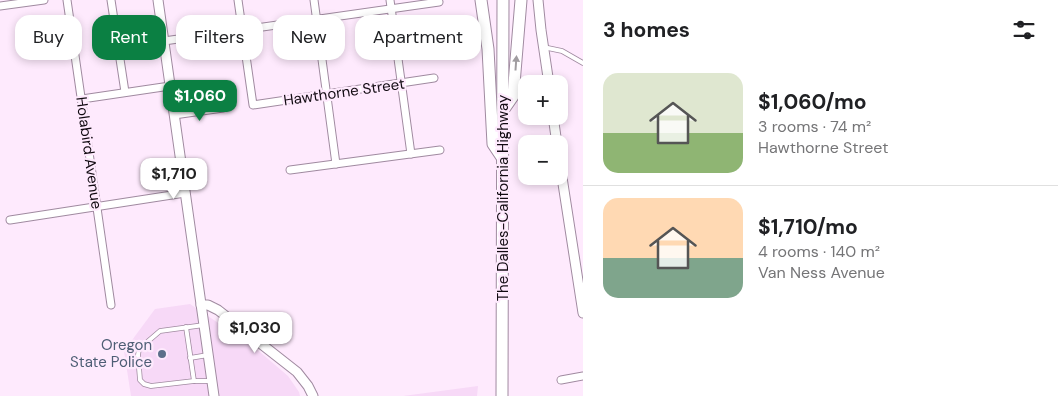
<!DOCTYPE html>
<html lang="en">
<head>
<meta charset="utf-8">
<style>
	:root { --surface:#fff; --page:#f6f6f6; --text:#202124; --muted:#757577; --line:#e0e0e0; --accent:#0b8043 }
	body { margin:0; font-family:"DM Sans",sans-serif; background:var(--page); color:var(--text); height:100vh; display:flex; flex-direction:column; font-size:19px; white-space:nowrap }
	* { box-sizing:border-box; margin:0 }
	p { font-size:16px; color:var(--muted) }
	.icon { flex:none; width:28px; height:28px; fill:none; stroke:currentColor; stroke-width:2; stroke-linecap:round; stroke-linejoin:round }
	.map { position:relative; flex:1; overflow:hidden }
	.sheet { display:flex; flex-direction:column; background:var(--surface); width:475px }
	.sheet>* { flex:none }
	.top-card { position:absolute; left:15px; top:15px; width:475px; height:45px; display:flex; gap:10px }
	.fabs { position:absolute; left:518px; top:75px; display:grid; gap:10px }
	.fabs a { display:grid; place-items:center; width:50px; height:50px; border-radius:10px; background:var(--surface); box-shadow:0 2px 8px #0003; font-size:25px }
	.price { position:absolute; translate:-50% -42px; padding:0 11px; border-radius:10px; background:#fff; color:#222; font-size:16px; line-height:32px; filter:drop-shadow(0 1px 2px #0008) }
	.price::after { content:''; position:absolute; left:50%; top:30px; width:15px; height:11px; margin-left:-8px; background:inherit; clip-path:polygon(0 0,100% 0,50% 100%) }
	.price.on { background:var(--accent); color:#fff }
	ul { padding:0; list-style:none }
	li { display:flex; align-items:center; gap:15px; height:125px; padding:0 20px }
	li+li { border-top:1px solid var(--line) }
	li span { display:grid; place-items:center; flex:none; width:140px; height:100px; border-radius:15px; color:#555 }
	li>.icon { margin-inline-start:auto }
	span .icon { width:60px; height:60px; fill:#fffc; stroke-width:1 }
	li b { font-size:21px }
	h2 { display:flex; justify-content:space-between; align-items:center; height:60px; padding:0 20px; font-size:21px }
	.pill { padding:0 18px; border-radius:15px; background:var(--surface); box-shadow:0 2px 8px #0003; font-size:18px; line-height:45px }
	.pill.on { background:var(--accent); color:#fff }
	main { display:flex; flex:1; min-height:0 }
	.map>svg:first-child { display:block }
	.built { fill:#f7d9f7 }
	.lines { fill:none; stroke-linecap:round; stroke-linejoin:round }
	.service-casing { stroke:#a08aa0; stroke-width:5.5 }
	.minor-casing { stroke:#a08aa0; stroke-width:9 }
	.tertiary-casing { stroke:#a08aa0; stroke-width:11 }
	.trunk-casing { stroke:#a08aa0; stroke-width:13 }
	.service { stroke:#fff; stroke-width:4 }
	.minor { stroke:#fff; stroke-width:7 }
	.tertiary { stroke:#fff; stroke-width:9 }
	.trunk { stroke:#fff; stroke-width:11 }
	.oneway { fill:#a09da0 }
	.service-dot { fill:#5c6f8a; stroke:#feeafd; stroke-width:2 }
	.labels { text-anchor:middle; stroke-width:4.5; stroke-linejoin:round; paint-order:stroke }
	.street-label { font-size:15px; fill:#110a11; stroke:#feeafd }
	.service-label { font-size:15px; fill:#4e5e75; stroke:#feeafd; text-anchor:end }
</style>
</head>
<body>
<main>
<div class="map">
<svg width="583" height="396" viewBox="0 0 583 396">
	<rect width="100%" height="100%" fill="#feeafd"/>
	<!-- built -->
	<g class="built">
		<polygon points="190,304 254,347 288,376 299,392 300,396 131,396 124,351 155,309"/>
		<polygon points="478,386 477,396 403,396"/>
	</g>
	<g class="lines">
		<!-- service casing -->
		<g class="service-casing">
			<g id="service">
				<polyline points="543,47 562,51 583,63"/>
				<polyline points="204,325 160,331 139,349 138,355 140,380 144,384 151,386 194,381 212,381"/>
				<polyline points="186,327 194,381"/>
				<polyline points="190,358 208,355"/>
			</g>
		</g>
		<!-- minor casing -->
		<g class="minor-casing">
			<g id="minor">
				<polyline points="67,0 111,305"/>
				<polyline points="111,0 125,92"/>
				<polyline points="238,0 253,105 434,78"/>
				<polyline points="314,0 336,164"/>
				<polyline points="390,0 411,154"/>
				<polyline points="0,6 44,0"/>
				<polyline points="164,41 439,2"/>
				<polyline points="82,99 170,86"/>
				<polyline points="174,115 223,108"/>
				<polyline points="290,170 440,150"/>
				<polyline points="10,220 185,193"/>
				<polyline points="561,380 583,376"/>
			</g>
		</g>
		<!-- tertiary casing -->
		<g class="tertiary-casing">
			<g id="tertiary">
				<polyline points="158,0 214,396"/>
				<polyline points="538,0 541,30 549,84"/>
				<polyline points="553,116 557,144"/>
				<polyline points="559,158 583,313"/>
				<polyline points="201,305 208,305 218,310 297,372 308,386 313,396"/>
			</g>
		</g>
		<!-- trunk casing -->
		<g class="trunk-casing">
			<g id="trunk">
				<polyline points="481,0 488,49 493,144 503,159"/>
				<polyline points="504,109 513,96 521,0"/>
				<polyline points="502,396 503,0"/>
			</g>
		</g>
		<!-- service -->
		<use href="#service" class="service"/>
		<!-- minor -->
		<use href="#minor" class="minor"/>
		<!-- tertiary -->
		<use href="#tertiary" class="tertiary"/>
		<!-- trunk -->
		<use href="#trunk" class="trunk"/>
	</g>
	<!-- one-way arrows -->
	<defs><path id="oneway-solid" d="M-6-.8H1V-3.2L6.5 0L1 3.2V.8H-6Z" transform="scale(1.25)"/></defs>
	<use class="oneway" href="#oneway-solid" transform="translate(516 63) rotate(-86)"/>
	<!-- markers -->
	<circle class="service-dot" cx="162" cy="354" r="5"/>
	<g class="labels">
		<!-- street labels -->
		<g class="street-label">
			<text transform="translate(344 92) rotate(-8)" y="5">Hawthorne Street</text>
			<text transform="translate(89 153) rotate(82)" y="5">Holabird Avenue</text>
			<text transform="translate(503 198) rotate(-90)" y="5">The Dalles-California Highway</text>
		</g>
		<!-- service labels -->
		<g class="service-label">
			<text x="152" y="350">Oregon<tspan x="152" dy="17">State Police</tspan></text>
		</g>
	</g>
</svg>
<div class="fabs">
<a>+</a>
<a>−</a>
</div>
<b class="price on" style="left:200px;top:122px">$1,060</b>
<b class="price" style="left:174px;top:200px">$1,710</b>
<b class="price" style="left:255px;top:354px">$1,030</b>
<div class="top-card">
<a class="pill">Buy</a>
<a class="pill on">Rent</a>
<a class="pill">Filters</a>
<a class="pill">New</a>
<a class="pill">Apartment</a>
</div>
</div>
<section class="sheet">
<h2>3 homes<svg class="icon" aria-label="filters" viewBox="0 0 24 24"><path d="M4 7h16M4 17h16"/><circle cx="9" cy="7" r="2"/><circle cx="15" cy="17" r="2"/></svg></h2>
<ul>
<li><span style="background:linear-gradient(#dfe7d0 60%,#8fb573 0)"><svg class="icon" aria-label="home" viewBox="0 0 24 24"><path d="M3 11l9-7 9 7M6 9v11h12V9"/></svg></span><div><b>$1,060/mo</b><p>3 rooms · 74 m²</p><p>Hawthorne Street</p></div></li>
<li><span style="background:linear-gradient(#ffd9b3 60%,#7fa58c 0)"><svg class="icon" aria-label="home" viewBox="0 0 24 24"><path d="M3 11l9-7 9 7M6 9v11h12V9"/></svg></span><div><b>$1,710/mo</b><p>4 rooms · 140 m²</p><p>Van Ness Avenue</p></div></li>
</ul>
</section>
</main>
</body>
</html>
